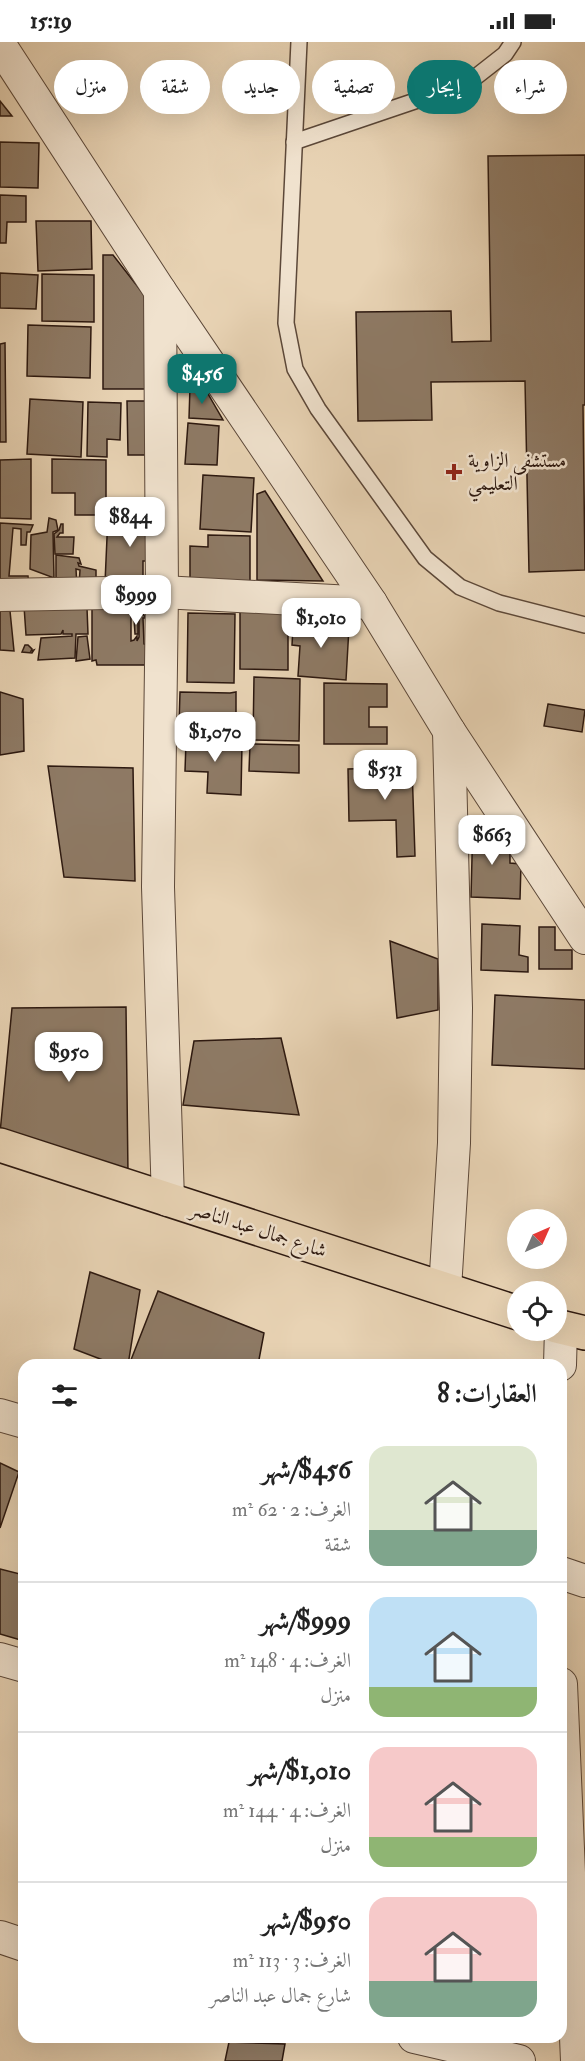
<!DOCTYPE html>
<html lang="ar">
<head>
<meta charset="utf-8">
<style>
	:root { --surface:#fff; --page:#f2f2f2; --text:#222; --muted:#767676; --line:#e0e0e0; --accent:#0f766e }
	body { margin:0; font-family:"IM FELL Double Pica",Amiri,serif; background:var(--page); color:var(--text); direction:rtl; height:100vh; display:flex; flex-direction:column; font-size:22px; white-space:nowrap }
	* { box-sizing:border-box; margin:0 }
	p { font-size:20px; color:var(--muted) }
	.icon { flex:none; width:33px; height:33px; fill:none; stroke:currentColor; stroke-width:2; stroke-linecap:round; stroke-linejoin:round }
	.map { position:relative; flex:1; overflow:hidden; direction:ltr }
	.panel { position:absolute; left:18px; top:1317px; width:549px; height:684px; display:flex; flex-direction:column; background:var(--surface); border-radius:18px; box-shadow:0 6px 24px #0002; direction:rtl }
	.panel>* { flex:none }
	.banner { position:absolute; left:18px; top:18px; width:549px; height:54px; direction:rtl; display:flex; gap:12px }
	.needle { width:39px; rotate:45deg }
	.tools { position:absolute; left:507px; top:1167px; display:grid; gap:12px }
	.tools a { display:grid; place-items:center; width:60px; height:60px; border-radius:50%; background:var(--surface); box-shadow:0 6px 24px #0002; font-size:30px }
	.price { position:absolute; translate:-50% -51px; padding:0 14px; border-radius:12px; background:#fff; color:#222; font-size:20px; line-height:39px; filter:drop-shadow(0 2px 3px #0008) }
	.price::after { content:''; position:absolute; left:50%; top:36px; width:18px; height:14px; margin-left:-9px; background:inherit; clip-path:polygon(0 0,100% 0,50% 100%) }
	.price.active { background:var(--accent); color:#fff }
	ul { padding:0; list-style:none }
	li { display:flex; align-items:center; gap:18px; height:150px; padding:0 30px }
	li+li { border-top:2px solid var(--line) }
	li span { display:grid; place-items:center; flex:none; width:168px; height:120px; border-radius:18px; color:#555 }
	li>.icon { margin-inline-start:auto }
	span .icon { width:72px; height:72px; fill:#fffc; stroke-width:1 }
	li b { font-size:26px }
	h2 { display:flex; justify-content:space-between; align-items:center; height:72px; padding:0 30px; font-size:26px }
	.tag { padding:0 21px; border-radius:27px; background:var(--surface); box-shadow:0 6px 24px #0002; font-size:21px; line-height:54px }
	.tag.active { background:var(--accent); color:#fff }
	.status { display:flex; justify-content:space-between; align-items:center; height:42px; padding:0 30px; background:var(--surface); direction:ltr }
	.status svg { height:16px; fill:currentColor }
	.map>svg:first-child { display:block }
	.building { fill:#8e7a65; stroke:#2d1910; stroke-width:1.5 }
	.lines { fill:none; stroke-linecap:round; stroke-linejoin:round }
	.lane-casing { stroke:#5c4839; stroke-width:18 }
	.street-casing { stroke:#5c4839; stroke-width:34 }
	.primary-casing { stroke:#2d1910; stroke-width:36 }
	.lane { stroke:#f0e2ce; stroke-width:15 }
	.street { stroke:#f0e2ce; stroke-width:32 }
	.primary { stroke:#e8d3b4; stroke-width:33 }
	.poi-dot { fill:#8f2418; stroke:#f0e2ce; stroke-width:2 }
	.labels { text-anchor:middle; stroke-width:5; stroke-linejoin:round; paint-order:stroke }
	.poi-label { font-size:20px; fill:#2d1910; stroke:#f0e2ce; text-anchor:start }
	.street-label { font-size:20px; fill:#2d1910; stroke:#f0e2ce }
</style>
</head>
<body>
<div class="status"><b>15:19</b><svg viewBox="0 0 49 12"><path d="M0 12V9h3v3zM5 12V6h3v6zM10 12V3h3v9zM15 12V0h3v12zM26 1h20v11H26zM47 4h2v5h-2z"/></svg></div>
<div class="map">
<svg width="585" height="2019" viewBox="0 0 585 2019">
	<rect width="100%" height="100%" fill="#e8d3b4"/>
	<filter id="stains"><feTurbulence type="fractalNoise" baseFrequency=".00333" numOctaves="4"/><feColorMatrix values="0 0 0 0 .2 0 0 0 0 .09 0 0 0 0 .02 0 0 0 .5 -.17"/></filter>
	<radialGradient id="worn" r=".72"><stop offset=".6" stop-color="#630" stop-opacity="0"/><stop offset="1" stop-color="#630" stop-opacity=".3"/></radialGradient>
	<!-- building -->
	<g class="building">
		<polygon points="0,59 12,74 0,74"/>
		<polygon points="0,100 39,101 38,146 0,145"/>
		<polygon points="585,113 585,363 583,363 585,528 529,530 525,339 431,340 432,378 358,379 356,270 451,269 452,300 491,299 488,114"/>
		<polygon points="0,153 26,154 26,180 7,180 6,201 0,201"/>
		<polygon points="36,179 91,179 92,227 38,229"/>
		<polygon points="103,213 113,213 156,268 155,347 103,347"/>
		<polygon points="0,231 38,233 36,267 0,266"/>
		<polygon points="42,232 94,233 94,280 42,279"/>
		<polygon points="28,283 91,285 90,336 27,334"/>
		<polygon points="5,301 6,400 0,400 0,302"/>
		<polygon points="190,345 204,345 223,378 189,376"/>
		<polygon points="30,357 83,360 81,415 27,412"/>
		<polygon points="127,359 151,359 153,413 128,413"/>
		<polygon points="88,360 121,361 120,398 107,397 107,415 87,414"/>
		<polygon points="188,381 219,384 217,423 185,422"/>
		<polygon points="31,417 31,477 0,476 0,418"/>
		<polygon points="52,417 106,418 106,473 75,473 75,451 52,451"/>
		<polygon points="203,433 254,436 251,490 200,487"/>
		<polygon points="265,449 323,539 257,538 257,452"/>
		<polygon points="108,473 158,475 157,519 143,519 143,543 105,541"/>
		<polygon points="49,476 56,478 58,488 53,490 54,536 30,527 31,493 47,490"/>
		<polygon points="0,481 33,483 30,490 27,490 26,503 21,503 21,487 13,486 9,534 28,534 29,545 0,545"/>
		<polygon points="61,482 63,482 63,491 60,491 57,495 74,495 73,512 55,512 54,492 59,488"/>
		<polygon points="208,493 250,494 250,544 190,542 190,504 208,505"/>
		<polygon points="56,513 79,516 81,522 78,521 79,524 96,528 96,545 79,543 80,528 76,527 77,546 56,540"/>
		<polygon points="24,564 87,566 88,592 76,592 75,616 38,618 41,596 72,594 72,592 63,592 63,588 61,592 26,593"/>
		<polygon points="92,566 131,567 131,599 134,598 137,594 137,599 139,595 139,575 134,574 134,571 143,572 146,576 143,576 144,602 148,603 156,572 144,570 144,567 159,568 159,623 97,623 96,618 92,619"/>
		<polygon points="0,569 10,569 14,609 0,608"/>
		<polygon points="240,569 288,570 288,628 240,627"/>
		<polygon points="294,569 304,570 303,582 349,585 346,638 298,634 300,604 292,603"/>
		<polygon points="188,571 235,572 234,641 187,640"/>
		<polygon points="134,576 138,578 138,592 135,592"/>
		<polygon points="87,594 90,617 76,619 78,595"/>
		<polygon points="25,603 28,603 32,607 31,609 34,608 32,611 22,610"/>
		<polygon points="254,635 300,637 299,699 253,698"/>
		<polygon points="324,641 387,642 387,665 369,665 369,685 387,685 387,702 324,702"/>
		<polygon points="0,650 23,657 24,709 0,713"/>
		<polygon points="180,650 230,651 236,650 236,673 232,672 230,674 231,675 234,673 236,675 235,678 232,681 221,680 219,698 199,696 200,683 186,681 179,683"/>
		<polygon points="548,662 585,668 582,690 544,684"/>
		<polygon points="181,687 195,687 195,700 242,702 241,753 207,751 208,730 185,729 186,700 181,700"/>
		<polygon points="250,702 299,703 299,731 249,729"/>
		<polygon points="48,724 133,726 135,839 64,835"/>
		<polygon points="412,725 415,814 397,815 396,778 349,779 348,727"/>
		<polygon points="477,774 486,776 490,789 496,790 496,811 510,811 510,821 521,822 520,857 471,855 473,777"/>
		<polygon points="482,882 520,884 519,913 528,915 528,930 481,928"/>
		<polygon points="539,885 555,885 555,908 572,908 572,927 539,927"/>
		<polygon points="390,899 438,917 438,968 397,976"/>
		<polygon points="495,953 585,958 585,1027 492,1023"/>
		<polygon points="126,965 128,1133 0,1091 12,966"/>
		<polygon points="281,996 299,1073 183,1063 194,999"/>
		<polygon points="90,1230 140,1248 128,1323 116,1323 74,1307"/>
		<polygon points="158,1249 264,1291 258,1323 129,1323"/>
		<polygon points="0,1421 19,1430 0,1486"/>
		<polygon points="0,1527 24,1533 24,1599 0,1592"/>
		<polygon points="229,2000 285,2002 282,2019 225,2019"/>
	</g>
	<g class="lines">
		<!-- lane casing -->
		<g class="lane-casing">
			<g id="lane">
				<polyline points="299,0 286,281 295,327 318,367 425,516 460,545 499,561 585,583"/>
				<polyline points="294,100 468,41 505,12 513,0"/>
			</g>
		</g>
		<!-- street casing -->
		<g class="street-casing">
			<g id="street">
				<polyline points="0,3 160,249 371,561 449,689 585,896"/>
				<polyline points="160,249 162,550 158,845 168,1158"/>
				<polyline points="0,553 162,550 371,561"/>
				<polyline points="445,1247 454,1101 456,966 449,689"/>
				<polyline points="560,1323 561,1286"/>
				<polyline points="0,1373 24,1380"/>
				<polyline points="561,1531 585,1539"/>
				<polyline points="0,1617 24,1624"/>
				<polyline points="561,1642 577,2019"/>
				<polyline points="0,1895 24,1903"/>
				<polyline points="414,1995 519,2019"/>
			</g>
		</g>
		<!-- primary casing -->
		<g class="primary-casing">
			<g id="primary">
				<polyline points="0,1103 518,1271"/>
				<polyline points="556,1284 585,1291"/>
			</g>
		</g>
		<!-- lane -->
		<use href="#lane" class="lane"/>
		<!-- street -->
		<use href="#street" class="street"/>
		<!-- primary -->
		<use href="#primary" class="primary"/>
	</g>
	<!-- markers -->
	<path class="poi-dot" d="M451 421h6v6h6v6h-6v6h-6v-6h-6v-6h6z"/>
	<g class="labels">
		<!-- poi labels -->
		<g class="poi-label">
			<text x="468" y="425">مستشفى الزاوية<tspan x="468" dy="23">التعليمي</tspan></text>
		</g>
		<!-- street labels -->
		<g class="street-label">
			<text transform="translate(259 1187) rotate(18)" y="7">شارع جمال عبد الناصر</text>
		</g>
	</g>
	<rect width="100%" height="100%" filter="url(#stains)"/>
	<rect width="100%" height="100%" fill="url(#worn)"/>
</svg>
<div class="tools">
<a><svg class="needle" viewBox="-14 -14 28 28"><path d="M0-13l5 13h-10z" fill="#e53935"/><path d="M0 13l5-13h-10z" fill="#767676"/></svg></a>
<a><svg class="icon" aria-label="locate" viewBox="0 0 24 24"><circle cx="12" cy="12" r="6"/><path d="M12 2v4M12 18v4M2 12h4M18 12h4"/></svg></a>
</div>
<b class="price active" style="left:202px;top:363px">$456</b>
<b class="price" style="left:130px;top:506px">$844</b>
<b class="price" style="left:136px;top:584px">$999</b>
<b class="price" style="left:321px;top:607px">$1,010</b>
<b class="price" style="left:215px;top:721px">$1,070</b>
<b class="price" style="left:385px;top:759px">$531</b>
<b class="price" style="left:492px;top:824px">$663</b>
<b class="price" style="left:69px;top:1041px">$950</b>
<div class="banner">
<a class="tag">شراء</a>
<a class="tag active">إيجار</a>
<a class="tag">تصفية</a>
<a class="tag">جديد</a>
<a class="tag">شقة</a>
<a class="tag">منزل</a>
</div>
<section class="panel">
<h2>العقارات: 8<svg class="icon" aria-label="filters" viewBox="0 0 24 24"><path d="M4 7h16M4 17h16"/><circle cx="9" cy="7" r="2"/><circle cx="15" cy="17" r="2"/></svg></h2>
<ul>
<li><span style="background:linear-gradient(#dfe7d0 70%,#7fa58c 0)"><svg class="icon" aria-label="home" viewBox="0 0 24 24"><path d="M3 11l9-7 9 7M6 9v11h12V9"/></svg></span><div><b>$456/شهر</b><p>الغرف: 2 · 62 m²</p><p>شقة</p></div></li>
<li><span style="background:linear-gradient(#bfe0f5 75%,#8fb573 0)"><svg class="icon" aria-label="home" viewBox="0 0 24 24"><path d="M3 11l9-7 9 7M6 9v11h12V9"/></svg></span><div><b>$999/شهر</b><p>الغرف: 4 · 148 m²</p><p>منزل</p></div></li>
<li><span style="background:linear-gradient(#f6c9c9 75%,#8fb573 0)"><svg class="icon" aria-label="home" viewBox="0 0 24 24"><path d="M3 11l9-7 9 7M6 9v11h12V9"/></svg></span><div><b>$1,010/شهر</b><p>الغرف: 4 · 144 m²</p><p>منزل</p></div></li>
<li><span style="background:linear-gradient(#f6c9c9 70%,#7fa58c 0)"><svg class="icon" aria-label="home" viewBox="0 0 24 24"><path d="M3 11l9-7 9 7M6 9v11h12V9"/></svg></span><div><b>$950/شهر</b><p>الغرف: 3 · 113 m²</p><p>شارع جمال عبد الناصر</p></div></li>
</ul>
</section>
</div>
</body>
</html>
